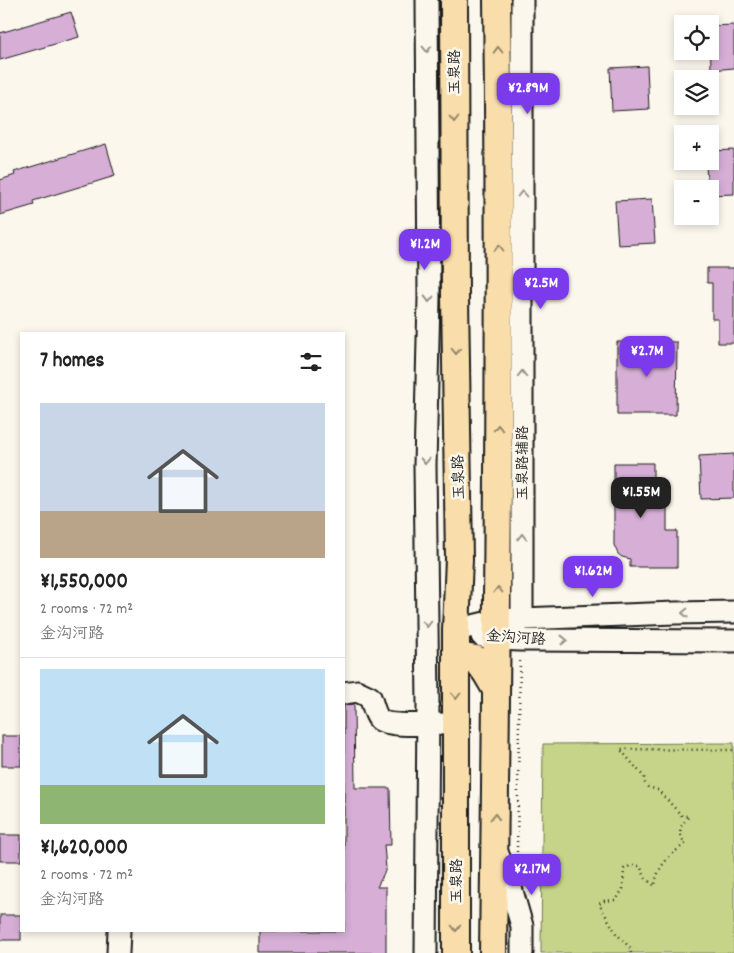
<!DOCTYPE html>
<html lang="en">
<head>
<meta charset="utf-8">
<style>
	:root { --surface:#fff; --page:#f6f6f6; --text:#222; --muted:#767676; --line:#e0e0e0; --accent:#7c3aed }
	body { margin:0; font-family:Dekko,"LXGW WenKai TC",sans-serif; background:var(--page); color:var(--text); height:100vh; display:flex; flex-direction:column; font-size:19px; white-space:nowrap }
	* { box-sizing:border-box; margin:0 }
	p { font-size:16px; color:var(--muted) }
	.icon { flex:none; width:28px; height:28px; fill:none; stroke:currentColor; stroke-width:2; stroke-linecap:round; stroke-linejoin:round }
	.map { position:relative; flex:1; overflow:hidden }
	.sheet { position:absolute; left:20px; top:332px; width:325px; height:600px; display:flex; flex-direction:column; background:var(--surface); border-radius:0px; box-shadow:0 2px 8px #0003 }
	.sheet>* { flex:none }
	.controls { position:absolute; left:674px; top:15px; display:grid; gap:10px }
	.controls a { display:grid; place-items:center; width:45px; height:45px; border-radius:0px; background:var(--surface); box-shadow:0 2px 8px #0003; font-size:25px }
	.price { position:absolute; translate:-50% -42px; padding:0 11px; border-radius:10px; background:var(--accent); color:#fff; font-size:16px; line-height:32px; filter:drop-shadow(0 1px 2px #0008) }
	.price::after { content:''; position:absolute; left:50%; top:30px; width:15px; height:11px; margin-left:-8px; background:inherit; clip-path:polygon(0 0,100% 0,50% 100%) }
	.price.active { background:#222; color:#fff }
	ul { padding:0; list-style:none }
	li { display:grid; align-content:center; gap:10px; height:265px; padding:0 20px }
	li+li { border-top:1px solid var(--line) }
	li span { display:grid; place-items:center; height:155px; border-radius:0px; color:#555 }
	li>.icon { margin-inline-start:auto }
	span .icon { width:90px; height:90px; fill:#fffc; stroke-width:1 }
	li b { font-size:21px }
	h2 { display:flex; justify-content:space-between; align-items:center; height:60px; padding:0 20px; font-size:21px }
	.map>svg:first-child { display:block }
	.green { fill:#c5d488; stroke:#707852 }
	.building { fill:#d6aed6; stroke:#1c1c1c }
	.lines { fill:none; stroke-linecap:round; stroke-linejoin:round }
	.minor-casing { stroke:#1c1c1c; stroke-width:25 }
	.major-casing { stroke:#1c1c1c; stroke-width:30 }
	.path { stroke:#1c1c1c; stroke-width:2.5; stroke-dasharray:1 4; stroke-linecap:butt }
	.minor { stroke:#fbf7ec; stroke-width:21 }
	.major { stroke:#f9deab; stroke-width:26 }
	.oneway { stroke:#97948e }
	.oneway2 { stroke:#96876b }
	.labels { text-anchor:middle; stroke-width:5; stroke-linejoin:round; paint-order:stroke }
	.street-label { font-size:15px; fill:#1c1c1c; stroke:#fbf7ec }
</style>
</head>
<body>
<div class="map">
<svg width="734" height="953" viewBox="0 0 734 953">
	<rect width="100%" height="100%" fill="#fbf7ec"/>
	<filter id="ink" filterUnits="userSpaceOnUse"><feTurbulence type="fractalNoise" baseFrequency=".02" numOctaves="2"/><feDisplacementMap in="SourceGraphic" scale="10" xChannelSelector="R" yChannelSelector="G"/><feConvolveMatrix kernelMatrix="1 2 1 2 8 2 1 2 1" color-interpolation-filters="sRGB"/></filter>
	<g filter="url(#ink)">
		<!-- green -->
		<polygon class="green" points="734,743 734,953 541,953 543,744"/>
		<!-- building -->
		<g class="building">
			<polygon points="71,12 79,37 0,60 0,33"/>
			<polygon points="734,25 734,68 711,70 710,26"/>
			<polygon points="647,66 649,109 612,111 610,68"/>
			<polygon points="106,144 115,176 33,201 34,205 0,215 0,180 15,175 14,172"/>
			<polygon points="734,150 734,194 710,195 710,189 707,189 706,161 710,161 710,151"/>
			<polygon points="652,199 655,243 618,245 615,201"/>
			<polygon points="707,268 734,268 734,343 718,343 718,319 712,319 712,283 707,283"/>
			<polygon points="617,342 677,342 676,415 617,415"/>
			<polygon points="734,454 734,498 701,499 699,456"/>
			<polygon points="614,463 653,463 653,508 667,508 667,531 677,531 677,567 630,567 630,559 622,557 618,554 614,545"/>
			<polygon points="354,704 355,788 390,788 391,845 384,845 386,869 377,887 386,887 386,953 260,953 260,931 344,931 344,705"/>
			<rect x="2" y="736" width="19" height="30"/>
			<rect x="0" y="835" width="21" height="26"/>
			<rect x="0" y="915" width="21" height="25"/>
		</g>
		<g class="lines">
			<!-- minor casing -->
			<g class="minor-casing">
				<g id="minor">
					<polyline points="522,620 522,0"/>
					<polyline points="456,630 498,620 675,613 734,612"/>
					<polyline points="482,636 497,639 520,640 734,641"/>
					<path d="M344 693 357 691 370 697C373 704 374 713 379 719 387 727 428 724 441 724"/>
					<polyline points="496,850 509,881 522,926 522,953"/>
					<polyline points="118,953 119,931"/>
					<polyline points="426,953 428,704 425,465 429,298 427,0"/>
				</g>
			</g>
			<!-- major casing -->
			<g class="major-casing">
				<g id="major">
					<polyline points="454,0 455,297 459,559 456,630 456,953"/>
					<polyline points="456,666 464,657 476,659 486,673 496,690"/>
					<path d="M493 953C497 635 501 318 497 0"/>
				</g>
			</g>
			<!-- path -->
			<g class="path">
				<polyline points="517,852 520,658"/>
				<path d="M631 953 630 948 616 933 599 904 604 901 616 900 623 889 624 869 630 866H640L646 879 655 886C656 867 671 854 685 844 677 830 680 827 689 816H682L658 790 648 787 645 783 644 777 620 749 734 750"/>
			</g>
			<!-- minor -->
			<use href="#minor" class="minor"/>
			<!-- major -->
			<use href="#major" class="major"/>
		</g>
		<!-- one-way arrows -->
		<defs><path id="oneway-chevron" d="M-2-3.5L2.5 0L-2 3.5" fill="none" stroke-width="1.6" stroke-linecap="round" stroke-linejoin="round" transform="scale(1.25)"/></defs>
		<g class="oneway">
			<use href="#oneway-chevron" transform="translate(427 49) rotate(89)"/>
			<use href="#oneway-chevron" transform="translate(522 194) rotate(-90)"/>
			<use href="#oneway-chevron" transform="translate(429 299) rotate(91)"/>
			<use href="#oneway-chevron" transform="translate(522 374) rotate(-90)"/>
			<use href="#oneway-chevron" transform="translate(425 461) rotate(91)"/>
			<use href="#oneway-chevron" transform="translate(522 537) rotate(-90)"/>
			<use href="#oneway-chevron" transform="translate(685 613) rotate(179)"/>
			<use href="#oneway-chevron" transform="translate(427 624) rotate(90)"/>
			<use href="#oneway-chevron" transform="translate(564 640)"/>
		</g>
		<g class="oneway2">
			<use href="#oneway-chevron" transform="translate(498 50) rotate(-91)"/>
			<use href="#oneway-chevron" transform="translate(454 119) rotate(90)"/>
			<use href="#oneway-chevron" transform="translate(499 248) rotate(-90)"/>
			<use href="#oneway-chevron" transform="translate(456 351) rotate(89)"/>
			<use href="#oneway-chevron" transform="translate(498 428) rotate(-90)"/>
			<use href="#oneway-chevron" transform="translate(498 590) rotate(-90)"/>
			<use href="#oneway-chevron" transform="translate(456 696) rotate(90)"/>
			<use href="#oneway-chevron" transform="translate(495 817) rotate(-89)"/>
			<use href="#oneway-chevron" transform="translate(456 928) rotate(90)"/>
		</g>
	</g>
	<g class="labels">
		<!-- street labels -->
		<g class="street-label">
			<text transform="translate(454 72) rotate(-90)" y="5">玉泉路</text>
			<text transform="translate(522 463) rotate(-90)" y="5">玉泉路辅路</text>
			<text transform="translate(458 477) rotate(-91)" y="5">玉泉路</text>
			<text transform="translate(516 637) rotate(4)" y="5">金沟河路</text>
			<text transform="translate(456 881) rotate(-90)" y="5">玉泉路</text>
		</g>
	</g>
</svg>
<div class="controls">
<a><svg class="icon" aria-label="locate" viewBox="0 0 24 24"><circle cx="12" cy="12" r="6"/><path d="M12 2v4M12 18v4M2 12h4M18 12h4"/></svg></a>
<a><svg class="icon" aria-label="layers" viewBox="0 0 24 24"><path d="M12 4l9 5-9 5-9-5zM3 14l9 5 9-5"/></svg></a>
<a>+</a>
<a>−</a>
</div>
<b class="price" style="left:528px;top:115px">¥2.89M</b>
<b class="price" style="left:425px;top:271px">¥1.2M</b>
<b class="price" style="left:541px;top:310px">¥2.5M</b>
<b class="price" style="left:647px;top:378px">¥2.7M</b>
<b class="price active" style="left:641px;top:519px">¥1.55M</b>
<b class="price" style="left:593px;top:598px">¥1.62M</b>
<b class="price" style="left:532px;top:896px">¥2.17M</b>
<section class="sheet">
<h2>7 homes<svg class="icon" aria-label="filters" viewBox="0 0 24 24"><path d="M4 7h16M4 17h16"/><circle cx="9" cy="7" r="2"/><circle cx="15" cy="17" r="2"/></svg></h2>
<ul>
<li><span style="background:linear-gradient(#c9d6e8 70%,#b9a48a 0)"><svg class="icon" aria-label="home" viewBox="0 0 24 24"><path d="M3 11l9-7 9 7M6 9v11h12V9"/></svg></span><div><b>¥1,550,000</b><p>2 rooms · 72 m²</p><p>金沟河路</p></div></li>
<li><span style="background:linear-gradient(#bfe0f5 75%,#8fb573 0)"><svg class="icon" aria-label="home" viewBox="0 0 24 24"><path d="M3 11l9-7 9 7M6 9v11h12V9"/></svg></span><div><b>¥1,620,000</b><p>2 rooms · 72 m²</p><p>金沟河路</p></div></li>
</ul>
</section>
</div>
</body>
</html>
